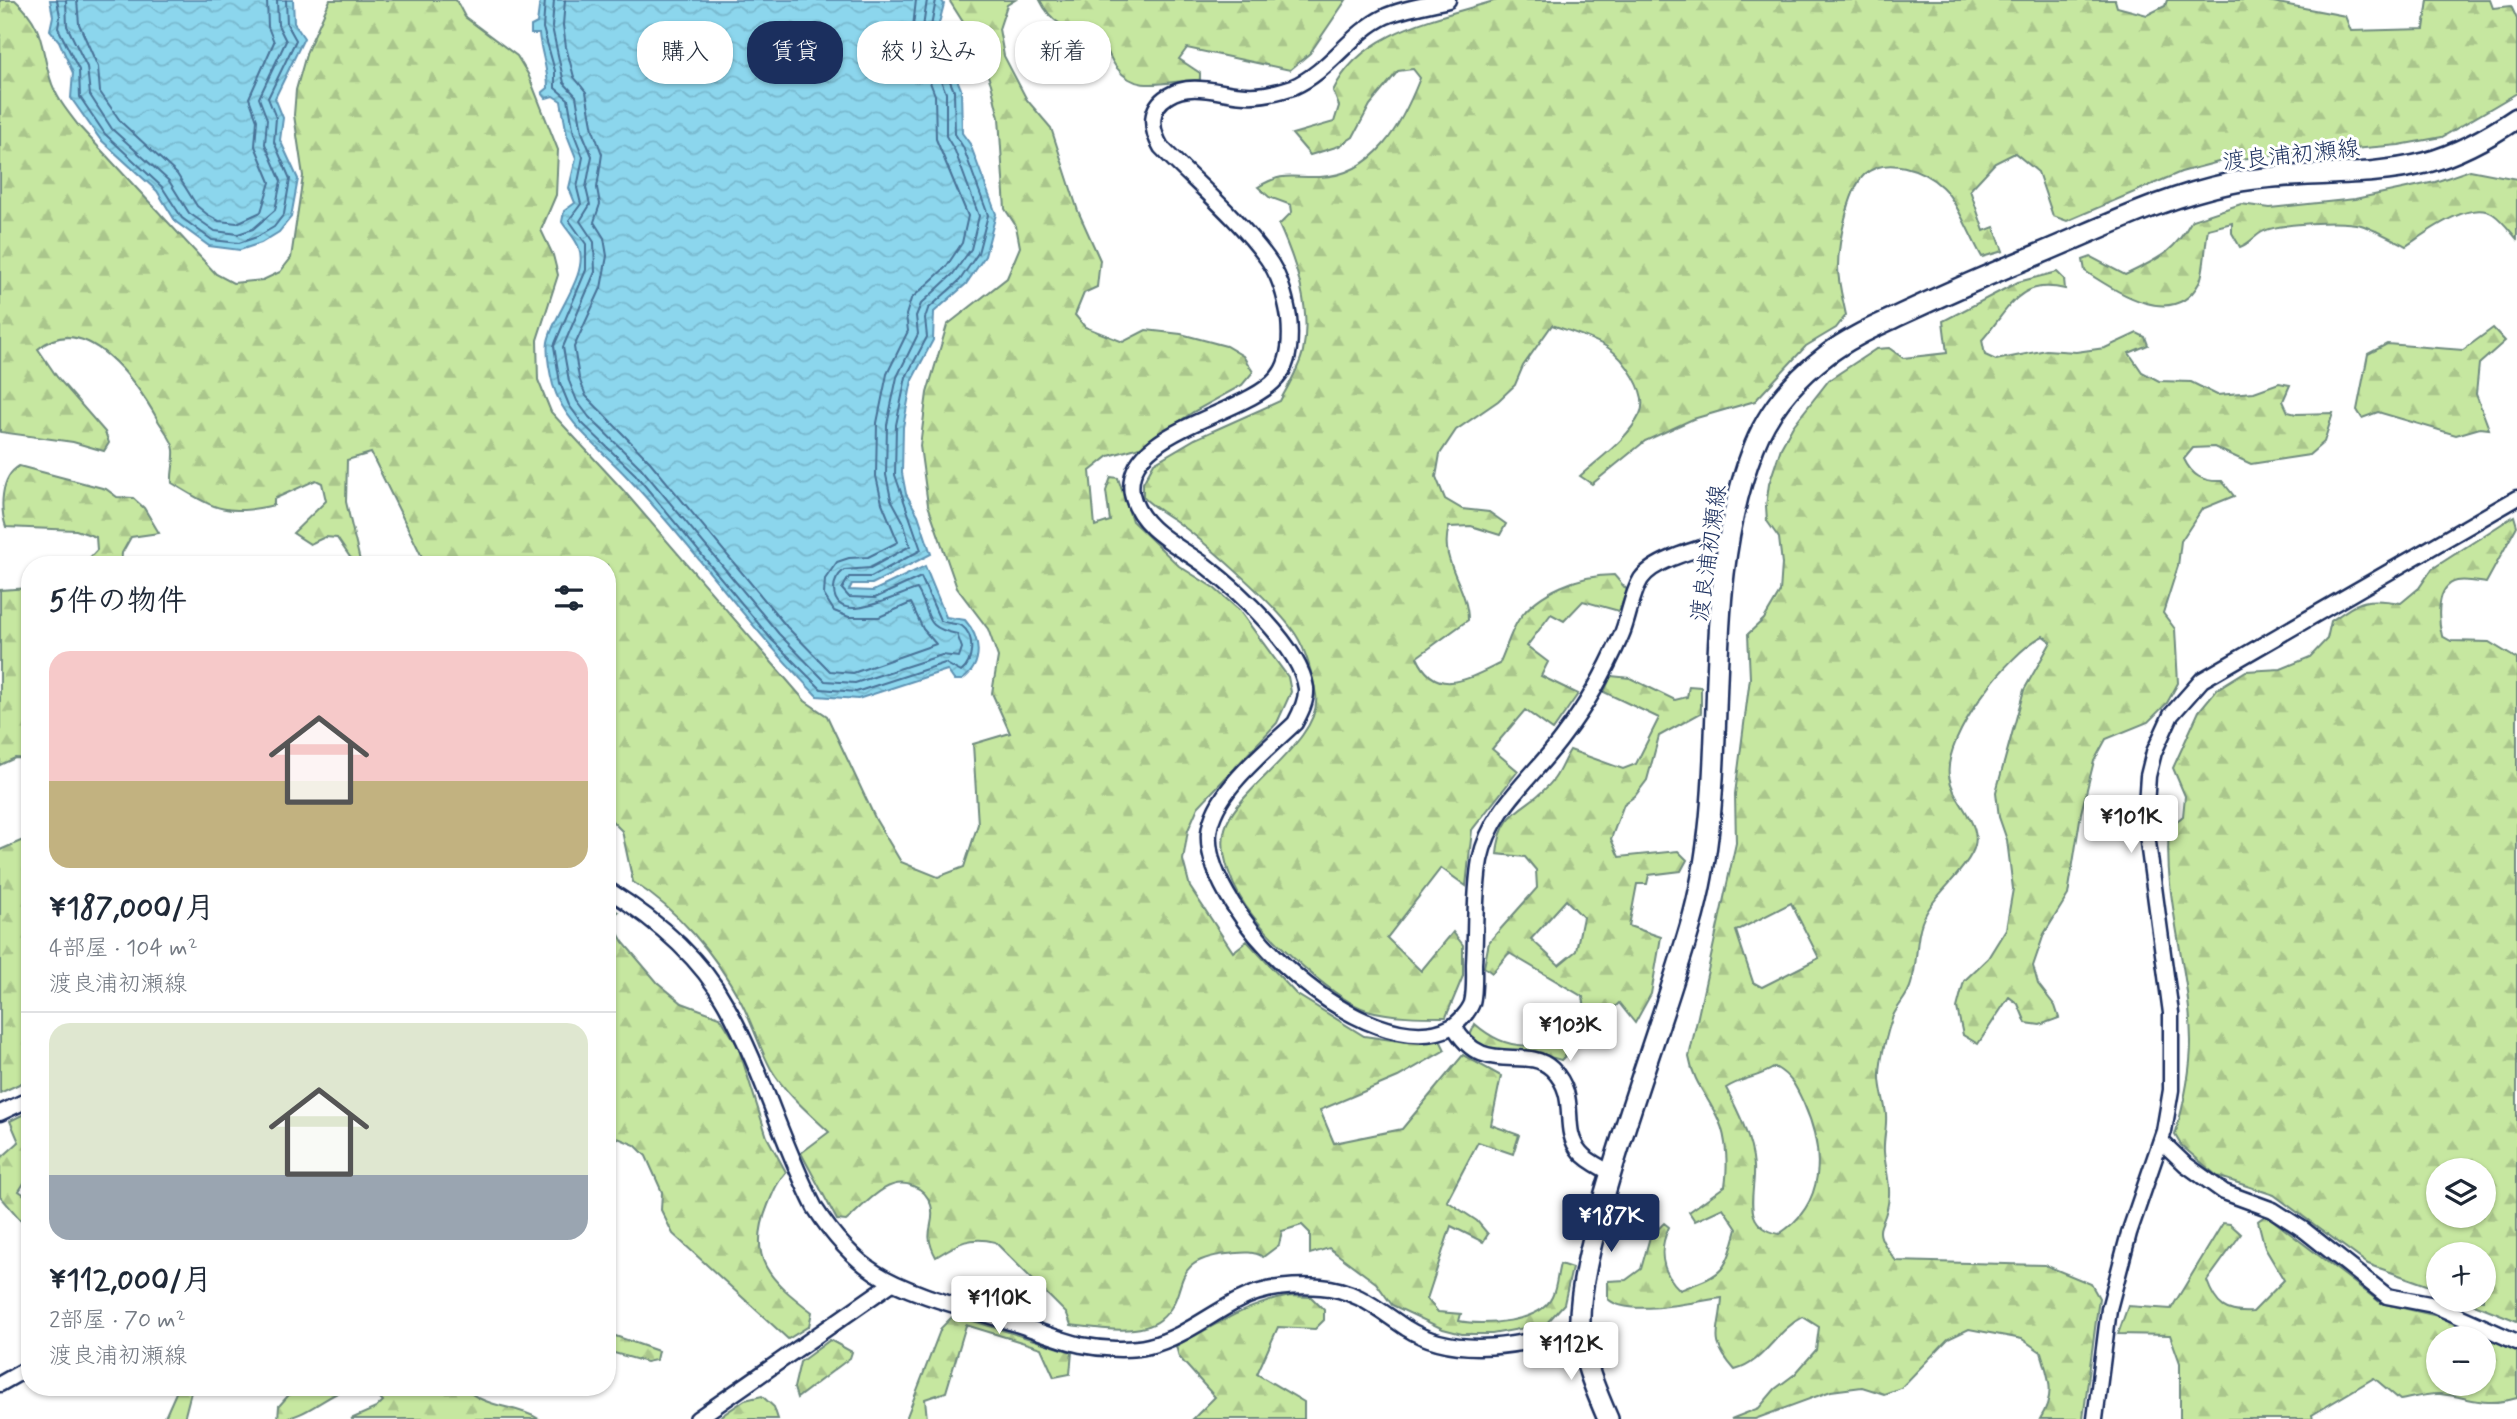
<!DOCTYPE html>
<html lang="ja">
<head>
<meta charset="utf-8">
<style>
	:root { --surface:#fff; --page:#f2f2f3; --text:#1f2937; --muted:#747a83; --line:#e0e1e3; --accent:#1b2f5e }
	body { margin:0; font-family:Mynerve,"Klee One",sans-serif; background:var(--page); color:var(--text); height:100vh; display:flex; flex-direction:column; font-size:26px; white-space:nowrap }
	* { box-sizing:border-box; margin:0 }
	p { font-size:23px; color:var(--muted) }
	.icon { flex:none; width:38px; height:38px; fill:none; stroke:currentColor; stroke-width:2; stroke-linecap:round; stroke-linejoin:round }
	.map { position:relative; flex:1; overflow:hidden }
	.side { position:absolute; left:21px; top:556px; width:595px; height:840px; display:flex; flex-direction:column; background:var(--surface); border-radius:28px; box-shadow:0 2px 5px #0004 }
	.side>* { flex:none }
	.banner { position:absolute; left:637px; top:21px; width:665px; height:63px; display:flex; gap:14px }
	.tools { position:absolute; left:2426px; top:1158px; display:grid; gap:14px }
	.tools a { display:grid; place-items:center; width:70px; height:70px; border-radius:50%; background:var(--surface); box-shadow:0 2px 5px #0004; font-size:35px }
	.price { position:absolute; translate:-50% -60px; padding:0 16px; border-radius:7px; background:#fff; color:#222; font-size:23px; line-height:46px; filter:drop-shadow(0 2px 4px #0008) }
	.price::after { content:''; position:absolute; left:50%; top:42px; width:21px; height:16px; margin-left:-10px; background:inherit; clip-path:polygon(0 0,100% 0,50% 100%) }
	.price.selected { background:var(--accent); color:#fff }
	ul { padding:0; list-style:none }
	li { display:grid; align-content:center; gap:14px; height:371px; padding:0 28px }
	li+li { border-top:2px solid var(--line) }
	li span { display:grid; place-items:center; height:217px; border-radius:21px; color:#555 }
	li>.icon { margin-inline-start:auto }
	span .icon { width:126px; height:126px; fill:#fffc; stroke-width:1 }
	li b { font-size:30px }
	h2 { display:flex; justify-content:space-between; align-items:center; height:84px; padding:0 28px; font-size:30px }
	.pill { padding:0 24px; border-radius:28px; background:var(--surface); box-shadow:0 2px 5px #0004; font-size:24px; line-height:63px }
	.pill.selected { background:var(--accent); color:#fff }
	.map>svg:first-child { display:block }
	.forest { fill:url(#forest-firs); stroke:#708b7f; stroke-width:2; fill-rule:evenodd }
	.water { fill:url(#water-waves); stroke:#5f93b4; stroke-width:2 }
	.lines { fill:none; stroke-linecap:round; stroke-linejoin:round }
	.shore { stroke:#487297; stroke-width:2 }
	.minor-casing { stroke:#1b2f5e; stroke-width:19 }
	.secondary-casing { stroke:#1b2f5e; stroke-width:24 }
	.minor { stroke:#fff; stroke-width:14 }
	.secondary { stroke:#fff; stroke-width:19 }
	.labels { text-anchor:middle; stroke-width:6; stroke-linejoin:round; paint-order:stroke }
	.street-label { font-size:23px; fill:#1b2f5e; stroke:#fff }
</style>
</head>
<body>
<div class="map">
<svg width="2517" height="1419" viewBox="0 0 2517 1419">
	<defs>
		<pattern id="forest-firs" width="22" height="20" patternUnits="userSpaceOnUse" patternTransform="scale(1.75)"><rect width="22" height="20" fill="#c6e7a0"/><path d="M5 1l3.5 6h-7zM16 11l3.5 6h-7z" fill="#aac68c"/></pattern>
		<pattern id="water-waves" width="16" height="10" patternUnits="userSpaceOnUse" patternTransform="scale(1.75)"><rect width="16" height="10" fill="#8cd6ed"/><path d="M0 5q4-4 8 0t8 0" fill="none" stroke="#78b8ce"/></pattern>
	</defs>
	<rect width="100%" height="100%" fill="#fff"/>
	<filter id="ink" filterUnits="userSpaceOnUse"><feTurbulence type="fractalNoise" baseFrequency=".0143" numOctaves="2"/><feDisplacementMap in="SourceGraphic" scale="14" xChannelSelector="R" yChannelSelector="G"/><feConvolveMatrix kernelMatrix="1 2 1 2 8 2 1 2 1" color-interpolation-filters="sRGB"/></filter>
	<g filter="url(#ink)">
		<!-- forest -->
		<g class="forest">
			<path d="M0 0H15C44 26 40 44 50 78 55 96 67 111 78 125L216 274 233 283 263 280 280 272 291 258 303 176 294 115 296 90 307 51 330 0H456L465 17 517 56 528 74 558 150 556 195 541 230 553 255 558 275 537 340 538 380 551 412 623 490 805 701 827 716 876 820 901 862 938 877 964 867 978 824 973 744 1010 733 992 693 998 657 988 629 957 588 928 505 920 446 927 393 947 325 1007 278 1020 247 1016 226 1005 209 999 118 991 84 975 41 949 0H1015L1007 5 999 29 1004 56 1027 100 1051 128 1078 211 1100 260 1097 287 1084 293 1075 315 1085 327 1123 342 1146 330 1181 334 1226 346 1243 356 1253 372 1242 385 1193 412 1143 446 1109 456 1090 471 1095 526 1110 521 1106 491 1111 477 1118 478 1132 521 1179 566 1214 588 1239 610 1288 677 1291 692 1277 723 1198 807 1188 830 1183 860 1190 887 1233 952 1247 941 1296 994 1364 1036 1406 1042 1440 1040 1445 1050 1398 1077 1320 1110 1334 1143 1402 1129 1463 1055 1501 1076 1491 1125 1519 1135 1513 1154 1478 1142 1447 1201 1477 1221 1488 1234 1483 1242 1451 1226 1427 1299 1438 1312 1461 1314 1459 1321C1483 1326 1540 1323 1552 1297 1557 1287 1557 1274 1560 1264L1572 1268 1564 1304 1546 1324 1492 1334H1462L1443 1329 1392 1305 1376 1283 1329 1248 1310 1254V1233L1302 1225 1282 1231 1279 1245 1263 1257C1252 1250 1240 1253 1227 1254 1164 1261 1193 1293 1160 1320 1140 1336 1095 1328 1071 1325L1067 1314 995 1242C970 1235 957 1244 936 1257 921 1230 937 1225 931 1205 928 1196 922 1189 913 1186 888 1174 864 1206 846 1221L837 1220 801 1153 829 1132C809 1113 785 1093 771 1069 759 1047 752 1022 740 1000 715 954 678 910 633 882L622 831 607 816V565H426L371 453 347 460 346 502 361 565 350 557 337 538 325 537 310 544 293 533 326 501 322 483 316 480 274 499V505C224 517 214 508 172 483 171 472 175 461 174 450 174 442 164 430 159 422 138 384 86 308 38 349L57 377 105 432 109 443 104 451 73 442 0 432Z"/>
			<path d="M1040 0H1346L1310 53 1290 70 1187 48 1179 59 1200 73V80C1171 79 1137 96 1117 68 1110 60 1107 48 1101 38 1072 29 1054 29 1040 0Z"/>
			<path d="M1497 0H2115L2117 7 2147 15 2165 6 2167 0H2263L2345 16 2351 31 2424 29 2428 0H2490L2493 8 2511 6 2517 19V93L2442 137 2399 145 2226 160 2181 172 2067 221 2053 216 2038 172 2015 153 1995 163 1970 190 1984 231 1994 227 2003 251 1982 257C1971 238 1957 201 1942 187 1923 169 1886 155 1864 175 1848 191 1838 245 1838 267 1838 283 1843 300 1846 315L1836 328 1806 346 1755 401 1693 419 1645 441 1592 484 1580 476C1600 458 1628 439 1640 414 1650 394 1624 358 1607 347 1590 337 1569 331 1552 325L1523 366 1515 385 1498 401 1456 430 1440 454 1436 477 1445 499 1462 509 1489 512 1506 524 1500 535 1471 526 1449 527C1438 561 1468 586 1468 620L1417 657C1435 699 1468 679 1499 664 1506 650 1510 632 1519 619 1539 591 1580 575 1614 575L1627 590 1619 611 1583 601 1564 621 1551 614 1527 646 1548 662 1541 676 1578 694 1553 730 1525 710 1492 749 1518 771 1472 830 1466 886 1441 868 1387 938 1421 971 1453 932 1463 945V976L1446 1017C1421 1017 1391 1017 1367 1010 1337 1002 1273 941 1253 916 1235 894 1215 851 1227 823 1244 784 1322 739 1316 695 1313 677 1306 650 1296 635 1276 604 1204 541 1173 519 1162 512 1153 507 1143 497V483L1154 463 1195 439 1280 401C1288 386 1300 367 1303 351 1312 309 1296 262 1279 225L1292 212 1291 205 1269 197 1258 187C1285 171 1290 178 1320 177 1375 175 1402 124 1420 78L1413 69 1398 71 1370 105 1353 137 1339 146 1310 155 1292 134 1334 122 1339 106 1333 91C1361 30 1439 18 1497 0Z"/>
			<path d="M2470 170 2517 179V239C2510 231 2502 220 2493 214 2470 199 2426 233 2406 246 2392 239 2376 230 2361 225 2343 220 2278 223 2262 232 2253 237 2251 243 2240 247L2232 233V223L2208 229C2205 243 2205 273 2199 283 2174 330 2116 292 2085 271L2083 260 2091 257 2125 275C2158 259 2174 253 2192 220L2241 204 2270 208 2355 199 2435 182Z"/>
			<path d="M2057 272 2064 279 2065 289C2018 278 2010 308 1982 340L1985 355 1996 360 2046 350 2076 352 2105 348 2137 333 2145 337 2148 345 2129 353 2142 372 2159 381 2191 382 2217 395 2254 392 2279 383 2290 385 2283 401 2288 412 2296 414 2333 413 2324 442 2309 455 2251 464 2214 447 2193 448 2184 459C2192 476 2203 482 2222 481L2234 496 2202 509 2181 541 2178 566 2163 613 2175 629 2178 683 2167 703 2148 722 2106 739 2094 761 2081 813 2068 895 2044 934 2033 966 2038 984 2055 1006 2059 1018 2040 1025 2026 1023 2018 1004 2009 997 1978 1044 1963 1035 1957 1008 1964 981 1988 958 2006 929 2013 889 2007 840 1999 817 1996 792 2024 690 2051 642 2043 636C2009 652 1943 737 1949 776 1953 804 1987 825 1972 853 1959 879 1933 894 1922 922 1915 941 1918 964 1911 984 1908 996 1898 1005 1893 1016 1887 1032 1881 1056 1880 1073 1879 1087 1885 1102 1886 1115 1887 1128 1883 1140 1884 1152 1885 1166 1890 1181 1889 1195 1887 1233 1866 1222 1896 1261L2045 1265 2091 1284 2099 1298 2083 1419H2040C2056 1393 2049 1379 2041 1352L2022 1339 1969 1329 1948 1339 1901 1388 1884 1394 1862 1387 1831 1391 1755 1419H1731L1759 1408 1775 1389 1795 1374 1816 1350 1819 1327 1803 1317C1776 1330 1764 1363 1735 1370 1707 1338 1720 1335 1722 1298 1695 1301 1628 1318 1608 1299V1281L1626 1280 1641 1269 1650 1237 1664 1223 1669 1227C1658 1250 1661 1272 1680 1290 1724 1273 1725 1274 1737 1229L1723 1208 1695 1221 1689 1212 1725 1186C1728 1168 1727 1138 1719 1121 1709 1098 1693 1082 1689 1057L1736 843 1735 794 1750 678 1748 634 1764 619 1780 592 1782 564 1779 538 1767 521 1766 506 1769 484 1781 448 1793 426 1829 380 1876 349 1889 348 1903 358 1947 353 1943 321 2018 282ZM1791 903 1819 958 1762 987 1753 982 1736 931ZM1775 1067C1792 1077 1796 1087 1804 1104 1825 1151 1826 1204 1779 1234 1739 1225 1756 1193 1754 1166 1752 1139 1738 1111 1726 1088 1743 1077 1759 1078 1775 1067Z"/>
			<polygon points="2493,328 2505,341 2479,364 2476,394 2489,429 2480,428 2456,435 2378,412 2362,418 2357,410 2368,354 2387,344 2463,350"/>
			<path d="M19 466 106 489 117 497 133 498 144 508 159 533 131 537 122 553 121 565H83L97 550 96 537 76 530 6 527C0 509 0 477 19 466Z"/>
			<path d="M2514 516 2517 526 2486 583C2478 582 2466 579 2457 581 2435 586 2438 620 2442 636L2451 641 2489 642 2517 659V1321L2464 1300H2483V1255H2438V1289L2368 1264 2274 1195 2217 1176 2181 1145 2175 1135C2184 1104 2191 1073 2191 1041 2190 969 2163 900 2169 828L2183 816 2185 796 2173 768 2199 711 2217 689 2246 671 2281 669 2310 657 2327 639 2331 621C2361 600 2365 597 2401 603L2419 588 2432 569ZM2438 1171H2483V1216H2438Z"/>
			<polygon points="30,588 30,759 15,758 0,765 0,590"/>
			<path d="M1611 676 1630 678 1675 700 1687 697 1689 686 1701 687V713L1659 736 1647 780 1635 796 1624 804 1611 839 1619 857 1678 851 1687 860 1681 871 1649 875 1647 884H1637L1629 926 1661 937 1651 994 1635 1023 1619 1003 1561 1060C1530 1050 1498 1054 1468 1040L1475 1024C1515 1059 1551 1048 1586 1013L1583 997 1509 953 1492 973 1484 967 1489 942 1537 888 1536 870 1525 857 1497 854C1501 805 1530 811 1554 779 1560 771 1564 759 1570 750L1623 769 1636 764 1659 718 1604 692ZM1566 900 1583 917 1576 951 1559 965 1531 939Z"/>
			<polygon points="30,837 30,1079 0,1093 0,850"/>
			<path d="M607 905 618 912 613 916 614 926 623 942 657 982 682 1003 720 1017 738 1046 767 1137 786 1172C777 1182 773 1193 768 1205 746 1259 770 1280 812 1312L809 1326 788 1339 673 1234 661 1210 662 1192 646 1156 635 1145 618 1138 607 1144Z"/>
			<polygon points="30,1111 30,1174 19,1191 30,1199 30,1231 0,1196 0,1159 19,1142 10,1121"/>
			<path d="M2266 1215 2381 1303 2442 1317 2517 1350V1398C2483 1408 2471 1397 2440 1394 2428 1393 2412 1398 2400 1400L2374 1378 2312 1415 2313 1419H2180V1363L2170 1335 2118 1334 2128 1306 2171 1309 2223 1223 2230 1224 2241 1234 2207 1281C2216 1306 2226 1314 2253 1312L2284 1280 2265 1248 2258 1221ZM2438 1339H2483V1384H2438Z"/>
			<path d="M1290 1296 1311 1297 1324 1310V1320L1315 1329 1278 1327 1257 1374 1304 1402V1419H1193L1215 1397 1179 1357 1176 1346C1218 1324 1242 1306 1290 1296Z"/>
			<polygon points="954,1315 1072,1352 1070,1374 1054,1377 1041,1348 966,1325 946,1392 925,1399 927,1419 906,1419 941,1328"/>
			<polygon points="607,1333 658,1351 656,1360 646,1362 607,1351"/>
			<polygon points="830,1340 852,1352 850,1358 797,1398 794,1388 800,1362"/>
			<polygon points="178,1388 192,1388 184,1419 160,1419 166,1415"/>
			<path d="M295 1388H349C324 1396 304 1419 278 1419L279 1406Z"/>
			<path d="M370 1388H465C484 1408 516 1405 539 1419H351L376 1408 383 1401Z"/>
			<polygon points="762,1396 774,1407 778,1419 717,1419 745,1400"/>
		</g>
		<!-- water -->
		<g class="water">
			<polygon points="50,0 293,0 294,23 304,38 275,98 283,118 280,140 298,179 291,217 279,232 261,243 240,250 209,246 176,222 157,191 100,139 71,98 73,73 59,41 50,30 53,16"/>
			<path d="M540 0H941L944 4 937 31 961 89 962 133 970 144 996 214 985 256 966 284 934 312 933 340 912 380 903 427 902 473 906 494 918 515 931 554 872 584H852L849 590 873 591 925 566 946 617 965 620C981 638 984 664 962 680H954L947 670 858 699 817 696C750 628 695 549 629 479 602 449 565 425 553 385 550 373 546 355 548 342 553 314 589 275 579 248 576 239 567 230 562 222L564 211 575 203 569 188 576 158 567 135 561 101 553 96 546 98 542 93 548 88C548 69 541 53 539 34H531V26L537 23Z"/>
		</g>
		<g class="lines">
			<!-- shore -->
			<g class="shore">
				<polyline points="57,0 60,16 58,28 79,70 80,97 105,134 162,187 182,218 212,240 239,243 257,237 274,227 284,214 290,179 274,142 276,118 268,98 296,40 287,24 286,0"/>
				<polyline points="66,0 67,26 87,67 90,95 112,129 169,181 189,213 215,231 238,234 253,229 275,210 281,181 265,144 267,119 259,98 286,41 278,25 277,0"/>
				<polyline points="77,0 79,24 98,67 100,92 121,122 177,174 197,206 208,215 219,221 237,223 261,212 270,182 255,146 257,120 249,98 274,42 268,27 267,0"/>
				<path d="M545 0 543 28 555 71V88L568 99 574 134 583 157 577 188 581 204 569 220 586 244V270L554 346 560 383 569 405 582 423 635 474 772 640 821 689 856 692 945 663 961 672C973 663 976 636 962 626 955 622 947 625 940 620L921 577 875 598 849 597 842 589 849 577H871L921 550 895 475 896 425 906 377 927 337 925 318 928 309 960 280 978 253 988 215 963 147 955 134 954 91 930 32 936 0"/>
				<path d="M554 0 552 27 564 83 576 96 582 132 592 156 586 188 590 205 580 221 594 242 595 272 563 347 569 381 577 401 589 417 641 468 779 634 825 681 855 683 942 655 959 657 962 648 957 634C921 627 933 615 917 589 902 592 834 630 834 589 834 581 838 575 844 570L870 568 910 546 903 521 891 499 886 475 887 425 897 377 918 334 916 316 921 304 953 274 971 249 979 216 955 151 946 136V93L922 34 927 0"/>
				<polyline points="565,0 563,25 566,47 574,77 586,92 593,130 602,154 597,188 600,204 594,222 604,238 607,256 601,288 574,347 579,378 586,396 650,462 787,627 830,671 853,673 936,644 923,629 911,603 879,617 849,617 834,611 824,595 825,579 837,562 849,558 868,557 898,542 882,503 876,476 877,423 887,374 908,331 906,315 911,299 946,267 962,243 968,216 936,139 935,95 912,36 916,0"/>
			</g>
			<!-- minor casing -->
			<g class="minor-casing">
				<g id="minor">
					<path d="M1448 0C1429 5 1405 8 1386 16 1350 33 1330 71 1293 87 1278 92 1262 96 1246 95 1221 94 1191 81 1168 96 1148 108 1151 130 1161 147 1196 183 1237 217 1267 258 1279 274 1286 299 1289 318 1291 338 1291 362 1277 378 1245 416 1121 430 1132 494 1139 529 1181 547 1206 566 1238 591 1300 647 1306 688 1307 700 1301 712 1295 723 1267 750 1213 791 1209 833 1203 915 1369 1069 1451 1027 1459 1023 1469 1011 1472 1003 1475 991 1474 976 1474 964 1476 930 1474 894 1480 860 1491 807 1534 777 1564 735 1587 705 1606 670 1621 636 1629 618 1631 595 1641 579 1655 558 1707 547 1730 539"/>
					<path d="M607 889C653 918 699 955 725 1003 762 1068 781 1142 815 1208 831 1233 851 1257 876 1273 910 1295 971 1309 1010 1322 1034 1329 1056 1339 1081 1345 1101 1349 1129 1351 1149 1346 1182 1338 1209 1315 1239 1300 1264 1287 1293 1285 1321 1287 1355 1289 1379 1310 1406 1328 1458 1361 1525 1344 1580 1329"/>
					<path d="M1454 1026C1482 1079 1525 1043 1552 1069 1581 1098 1559 1127 1580 1152 1587 1161 1601 1167 1611 1173"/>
					<polyline points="0,1113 30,1099"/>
					<polyline points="2161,1141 2185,1164 2224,1192 2273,1210 2304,1230 2387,1296 2434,1305 2517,1342"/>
					<polyline points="0,1384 30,1367"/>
					<polyline points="697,1419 892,1283"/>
					<polyline points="2095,1419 2109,1309 2129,1233 2164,1131 2171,1090 2171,1013 2145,820 2148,776 2154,752 2171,715 2202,680 2517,498"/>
				</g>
			</g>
			<!-- secondary casing -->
			<g class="secondary-casing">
				<path id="secondary" d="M1608 1419C1596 1391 1583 1361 1580 1330 1578 1289 1594 1233 1605 1193 1631 1103 1664 1016 1690 927 1736 772 1694 599 1754 447 1769 409 1796 378 1828 354 1850 337 1877 326 1902 314 1947 293 1992 273 2039 254 2102 228 2163 197 2231 183 2295 170 2362 179 2425 163 2458 154 2489 137 2517 118"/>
			</g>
			<!-- minor -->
			<use href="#minor" class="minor"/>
			<!-- secondary -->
			<use href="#secondary" class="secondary"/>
		</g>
	</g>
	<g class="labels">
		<!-- street labels -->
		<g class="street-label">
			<text transform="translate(2291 154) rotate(-6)" y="8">渡良浦初瀬線</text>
			<text transform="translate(1708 553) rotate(-82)" y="8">渡良浦初瀬線</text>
		</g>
	</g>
</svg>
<div class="tools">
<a><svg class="icon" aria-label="layers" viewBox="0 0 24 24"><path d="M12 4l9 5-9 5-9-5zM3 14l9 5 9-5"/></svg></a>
<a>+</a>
<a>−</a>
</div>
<b class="price" style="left:2131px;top:855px">¥101K</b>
<b class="price" style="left:1570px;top:1063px">¥103K</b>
<b class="price selected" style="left:1611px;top:1254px">¥187K</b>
<b class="price" style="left:999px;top:1336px">¥110K</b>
<b class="price" style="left:1571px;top:1382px">¥112K</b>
<div class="banner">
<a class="pill">購入</a>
<a class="pill selected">賃貸</a>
<a class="pill">絞り込み</a>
<a class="pill">新着</a>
</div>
<section class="side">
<h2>5件の物件<svg class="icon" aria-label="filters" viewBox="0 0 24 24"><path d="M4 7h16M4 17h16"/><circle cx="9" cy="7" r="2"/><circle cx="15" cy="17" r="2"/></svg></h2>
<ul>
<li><span style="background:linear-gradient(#f6c9c9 60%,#c2b280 0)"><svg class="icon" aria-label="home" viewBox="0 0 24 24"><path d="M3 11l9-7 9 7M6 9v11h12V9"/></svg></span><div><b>¥187,000/月</b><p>4部屋 · 104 m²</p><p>渡良浦初瀬線</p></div></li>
<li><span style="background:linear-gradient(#dfe7d0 70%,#9aa5b1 0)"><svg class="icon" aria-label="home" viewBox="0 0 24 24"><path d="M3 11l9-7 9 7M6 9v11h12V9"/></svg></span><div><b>¥112,000/月</b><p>2部屋 · 70 m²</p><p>渡良浦初瀬線</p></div></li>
</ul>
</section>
</div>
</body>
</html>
